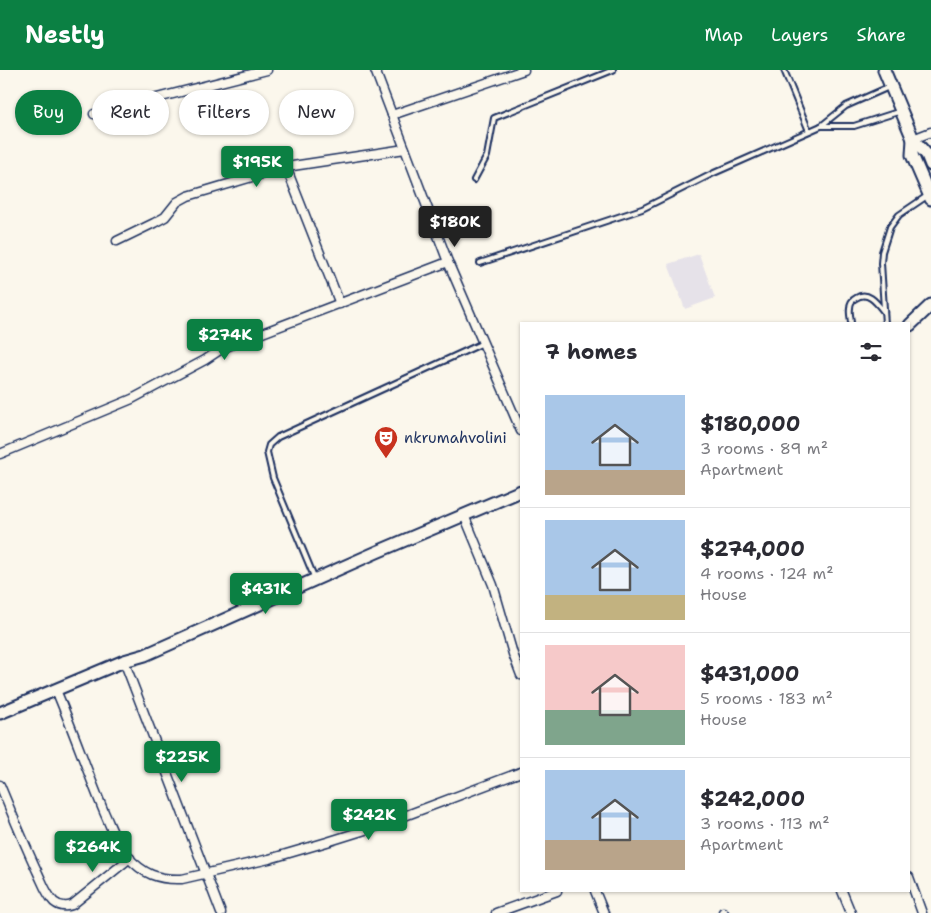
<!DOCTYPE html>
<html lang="en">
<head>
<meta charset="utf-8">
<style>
	:root { --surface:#fff; --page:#f2f2f3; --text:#2b2b33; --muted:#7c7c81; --line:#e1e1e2; --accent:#0b8043 }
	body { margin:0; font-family:"Shantell Sans",sans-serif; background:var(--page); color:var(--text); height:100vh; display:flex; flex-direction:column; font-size:19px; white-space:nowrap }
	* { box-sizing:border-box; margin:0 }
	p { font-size:16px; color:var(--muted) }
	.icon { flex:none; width:28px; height:28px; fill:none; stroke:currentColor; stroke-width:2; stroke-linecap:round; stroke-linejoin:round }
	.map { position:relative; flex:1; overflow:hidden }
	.side { position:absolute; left:520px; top:252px; width:390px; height:570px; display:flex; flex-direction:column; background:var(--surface); border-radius:0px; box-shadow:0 1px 4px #0004 }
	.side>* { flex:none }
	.top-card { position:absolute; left:15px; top:20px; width:430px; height:45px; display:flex; gap:10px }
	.price { position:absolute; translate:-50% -42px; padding:0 11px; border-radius:5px; background:var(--accent); color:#fff; font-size:16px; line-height:32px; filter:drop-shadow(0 1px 2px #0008) }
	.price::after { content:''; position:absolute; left:50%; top:30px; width:15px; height:11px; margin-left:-8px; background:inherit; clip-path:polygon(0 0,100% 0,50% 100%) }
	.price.current { background:#222; color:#fff }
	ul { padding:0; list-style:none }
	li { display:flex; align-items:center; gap:15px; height:125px; padding:0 25px }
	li+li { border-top:1px solid var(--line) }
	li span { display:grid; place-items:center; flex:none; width:140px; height:100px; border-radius:0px; color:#555 }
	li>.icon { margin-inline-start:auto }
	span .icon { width:60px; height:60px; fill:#fffc; stroke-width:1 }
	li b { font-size:21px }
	h2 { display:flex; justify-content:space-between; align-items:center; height:60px; padding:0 25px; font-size:21px }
	.chip { padding:0 18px; border-radius:22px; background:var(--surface); box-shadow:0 1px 4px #0004; font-size:18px; line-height:45px }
	.chip.current { background:var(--accent); color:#fff }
	header { display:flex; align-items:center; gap:30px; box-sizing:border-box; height:70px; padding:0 25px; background:var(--accent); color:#fff }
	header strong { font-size:24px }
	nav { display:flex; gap:28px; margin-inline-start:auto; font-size:18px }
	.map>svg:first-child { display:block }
	.built { fill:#e6e2e9 }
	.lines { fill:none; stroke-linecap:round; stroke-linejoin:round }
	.service-casing { stroke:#1b2f5e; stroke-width:8 }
	.minor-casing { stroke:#1b2f5e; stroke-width:11 }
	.secondary-casing { stroke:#1b2f5e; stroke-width:15 }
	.service { stroke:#fbf7ec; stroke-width:4 }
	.minor { stroke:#fbf7ec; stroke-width:8 }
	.secondary { stroke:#fbf7ec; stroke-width:11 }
	.labels { text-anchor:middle; stroke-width:4; stroke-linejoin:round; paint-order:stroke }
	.poi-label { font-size:15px; fill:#1b2f5e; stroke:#fbf7ec; text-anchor:start }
</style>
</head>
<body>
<header>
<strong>Nestly</strong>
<nav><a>Map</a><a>Layers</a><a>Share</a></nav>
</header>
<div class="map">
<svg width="931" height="843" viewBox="0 0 931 843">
	<rect width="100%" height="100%" fill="#fbf7ec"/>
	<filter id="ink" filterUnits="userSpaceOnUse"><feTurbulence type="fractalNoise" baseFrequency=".02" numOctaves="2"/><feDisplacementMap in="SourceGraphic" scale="10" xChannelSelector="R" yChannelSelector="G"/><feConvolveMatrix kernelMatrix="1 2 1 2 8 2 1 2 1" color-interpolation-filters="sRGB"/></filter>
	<g filter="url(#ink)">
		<!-- built -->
		<polygon class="built" points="699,184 715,228 685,239 668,194"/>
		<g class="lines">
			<!-- service casing -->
			<g class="service-casing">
				<g id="service">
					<polyline points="784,0 809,61"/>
					<polyline points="821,56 854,56 898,42"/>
					<polyline points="474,110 487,86 494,48 613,0"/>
					<polyline points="480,193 642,139 714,103 821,56 846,36 889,17"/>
					<path d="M851 254C851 249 849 243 850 238 850 233 852 230 856 228 868 220 877 233 884 242"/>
					<polyline points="885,254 881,193 882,182 890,157 899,145 927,126"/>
					<polyline points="315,509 273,408 267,382 269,375 278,367 483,273"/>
				</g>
			</g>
			<!-- minor casing -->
			<g class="minor-casing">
				<g id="minor">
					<polyline points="375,0 448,192 521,361"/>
					<polyline points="94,44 267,0"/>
					<polyline points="392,45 524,0"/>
					<polyline points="913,69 931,62"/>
					<polyline points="286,97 340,234"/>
					<polyline points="117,171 154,153 165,147 177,132 188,126 286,97 405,79"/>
					<polyline points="0,384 132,329 205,290 223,278 448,192"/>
					<polyline points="464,445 493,515 513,584 521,605"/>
					<polyline points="124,591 221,843"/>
					<path d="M56 620C73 660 87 701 104 742 111 757 116 774 127 786 143 804 158 810 182 809L269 789 327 772 378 756 521 702"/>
					<path d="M0 715C12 744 24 773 37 801 42 811 46 824 54 832 60 837 66 837 72 835L130 788"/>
					<polyline points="909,807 922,843"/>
					<polyline points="595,821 604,843"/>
					<polyline points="842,821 851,843"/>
					<polyline points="723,842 724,843"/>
					<polyline points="496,843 557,821"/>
				</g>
			</g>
			<!-- secondary casing -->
			<g class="secondary-casing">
				<g id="secondary">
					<polyline points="884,0 913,69 927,85 931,95"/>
					<polyline points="913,69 912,85 931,129"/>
					<polyline points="910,255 931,235"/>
					<polyline points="0,643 124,591 145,585 377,482 521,421"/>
				</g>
			</g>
			<!-- service -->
			<use href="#service" class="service"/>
			<!-- minor -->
			<use href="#minor" class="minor"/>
			<!-- secondary -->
			<use href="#secondary" class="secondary"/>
		</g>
	</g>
	<!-- icons -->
	<defs>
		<g id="theatre-pin" transform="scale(1.25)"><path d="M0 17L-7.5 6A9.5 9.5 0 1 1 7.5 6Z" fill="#c8321e" stroke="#fbf7ec"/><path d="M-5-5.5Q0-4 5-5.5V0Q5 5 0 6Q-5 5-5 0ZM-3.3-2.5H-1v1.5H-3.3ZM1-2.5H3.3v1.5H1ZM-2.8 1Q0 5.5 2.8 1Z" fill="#fff"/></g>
	</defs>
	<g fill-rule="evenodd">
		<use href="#theatre-pin" x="386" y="368"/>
	</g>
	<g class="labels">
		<!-- poi labels -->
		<g class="poi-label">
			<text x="404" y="373">nkrumahvolini</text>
		</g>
	</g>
</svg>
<b class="price" style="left:257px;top:118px">$195K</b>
<b class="price current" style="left:455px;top:178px">$180K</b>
<b class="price" style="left:225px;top:291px">$274K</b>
<b class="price" style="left:266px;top:545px">$431K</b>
<b class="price" style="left:182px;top:713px">$225K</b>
<b class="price" style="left:369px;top:771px">$242K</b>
<b class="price" style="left:93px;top:803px">$264K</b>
<div class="top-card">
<a class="chip current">Buy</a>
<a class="chip">Rent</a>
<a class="chip">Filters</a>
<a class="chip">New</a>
</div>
<section class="side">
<h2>7 homes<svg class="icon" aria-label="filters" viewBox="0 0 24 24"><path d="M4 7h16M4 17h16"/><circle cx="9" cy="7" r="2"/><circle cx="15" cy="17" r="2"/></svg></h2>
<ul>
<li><span style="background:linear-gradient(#a9c7e8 75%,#b9a48a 0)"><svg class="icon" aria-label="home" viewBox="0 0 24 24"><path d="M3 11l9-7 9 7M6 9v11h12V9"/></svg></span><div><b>$180,000</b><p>3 rooms · 89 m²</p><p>Apartment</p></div></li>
<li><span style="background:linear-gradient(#a9c7e8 75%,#c2b280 0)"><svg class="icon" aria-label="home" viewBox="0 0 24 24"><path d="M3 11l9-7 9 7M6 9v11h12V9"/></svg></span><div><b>$274,000</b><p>4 rooms · 124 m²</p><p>House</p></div></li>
<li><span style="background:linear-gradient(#f6c9c9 65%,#7fa58c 0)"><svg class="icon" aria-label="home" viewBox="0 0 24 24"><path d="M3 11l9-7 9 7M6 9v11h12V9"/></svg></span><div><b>$431,000</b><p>5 rooms · 183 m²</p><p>House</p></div></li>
<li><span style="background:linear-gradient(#a9c7e8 70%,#b9a48a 0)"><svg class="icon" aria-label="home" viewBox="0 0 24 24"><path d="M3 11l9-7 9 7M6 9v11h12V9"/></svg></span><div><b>$242,000</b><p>3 rooms · 113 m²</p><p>Apartment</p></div></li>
</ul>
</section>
</div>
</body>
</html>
